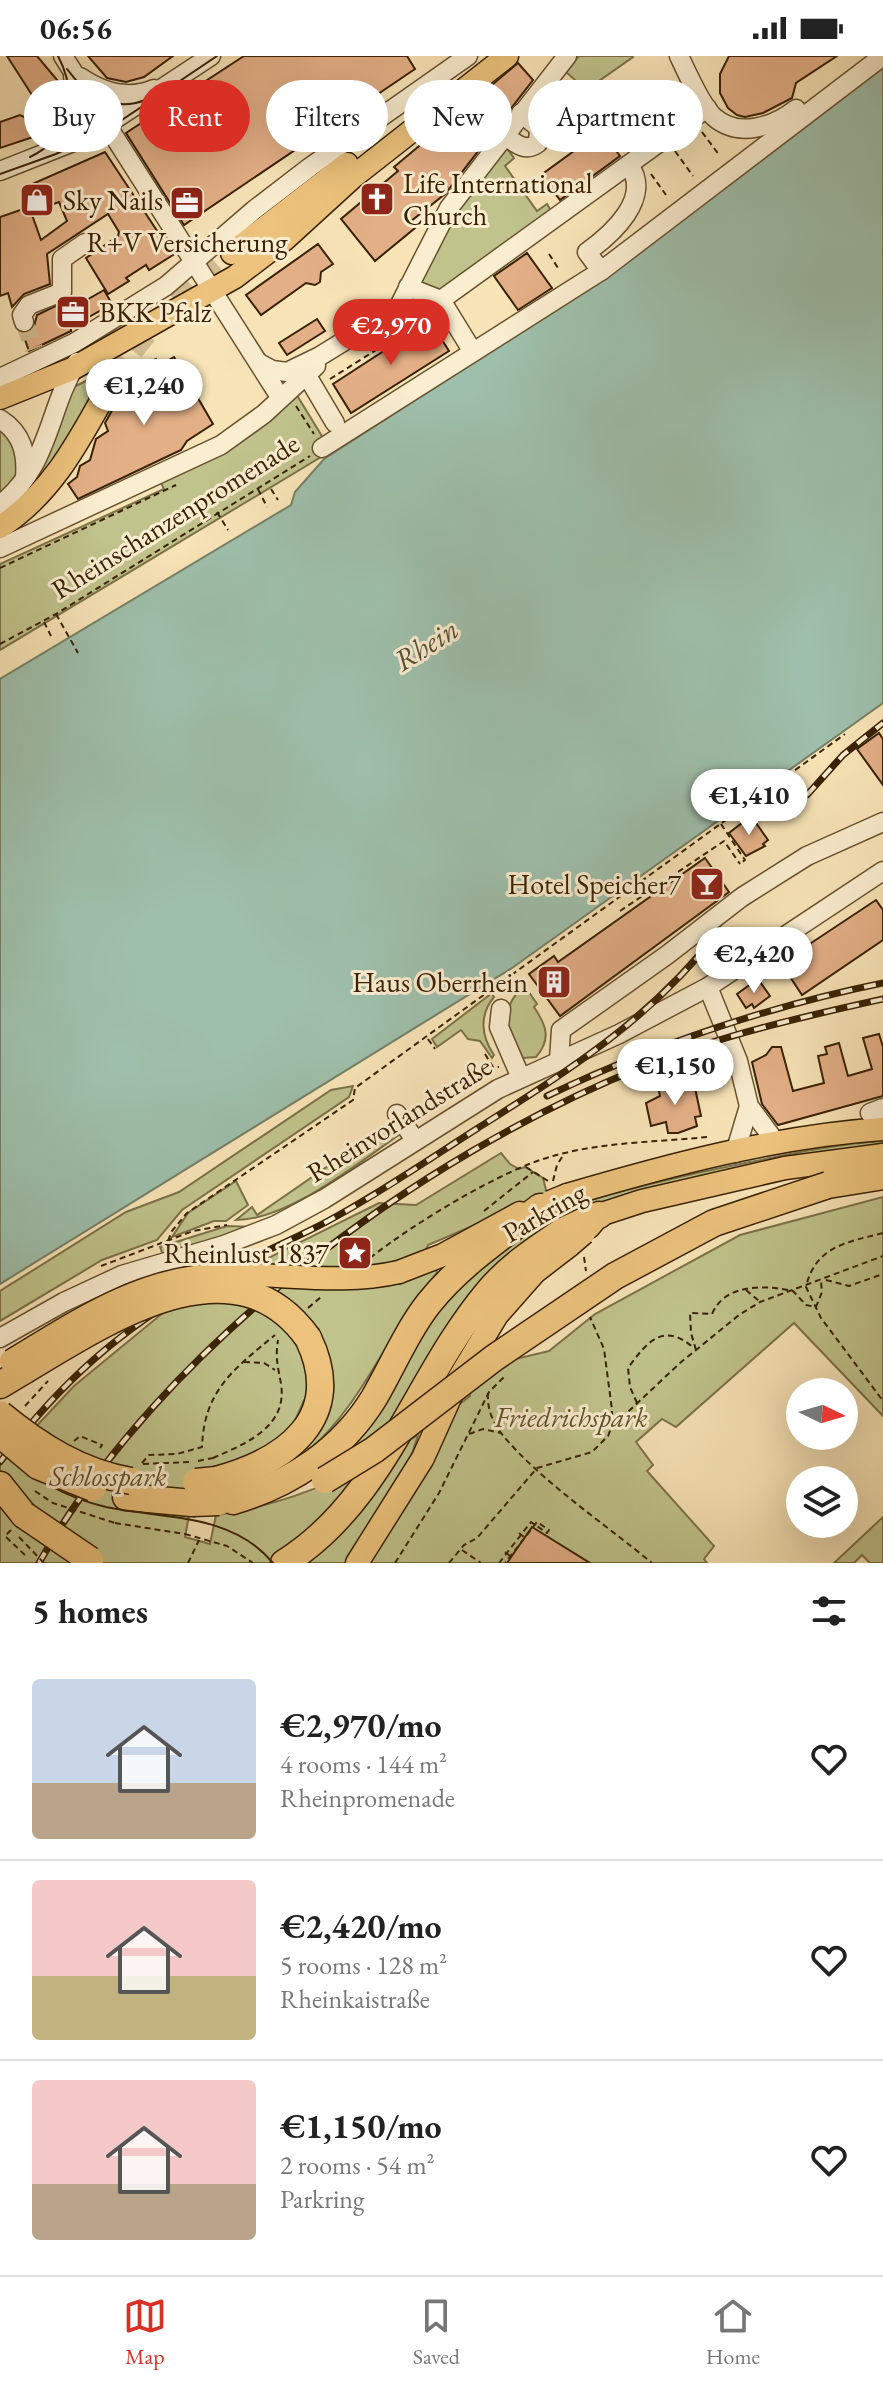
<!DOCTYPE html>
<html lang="en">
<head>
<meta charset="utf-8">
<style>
	:root { --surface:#fff; --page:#f2f2f2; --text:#222; --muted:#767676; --line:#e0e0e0; --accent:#d93025 }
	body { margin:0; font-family:"EB Garamond",serif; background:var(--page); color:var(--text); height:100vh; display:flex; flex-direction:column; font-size:30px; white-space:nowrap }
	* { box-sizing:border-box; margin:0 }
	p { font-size:26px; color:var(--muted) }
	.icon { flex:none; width:44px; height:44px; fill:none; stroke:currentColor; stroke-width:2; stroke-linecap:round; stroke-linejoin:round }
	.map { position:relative; height:1507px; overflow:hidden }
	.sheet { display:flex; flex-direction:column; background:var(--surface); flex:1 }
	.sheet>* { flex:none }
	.guide { position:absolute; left:24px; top:24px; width:836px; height:72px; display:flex; gap:16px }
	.needle { width:52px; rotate:95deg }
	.fabs { position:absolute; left:786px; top:1322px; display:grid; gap:16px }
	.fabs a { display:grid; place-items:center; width:72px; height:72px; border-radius:50%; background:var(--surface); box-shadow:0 8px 32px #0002; font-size:40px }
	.price { position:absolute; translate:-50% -68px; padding:0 18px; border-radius:28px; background:#fff; color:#222; font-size:26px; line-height:52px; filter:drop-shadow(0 2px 4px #0008) }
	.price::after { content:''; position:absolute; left:50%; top:48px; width:24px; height:18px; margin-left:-12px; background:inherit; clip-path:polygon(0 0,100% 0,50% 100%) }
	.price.selected { background:var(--accent); color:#fff }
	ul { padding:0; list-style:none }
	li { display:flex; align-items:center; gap:24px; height:200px; padding:0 32px }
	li+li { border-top:2px solid var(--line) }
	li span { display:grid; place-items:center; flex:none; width:224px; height:160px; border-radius:8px; color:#555 }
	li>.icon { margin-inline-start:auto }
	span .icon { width:96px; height:96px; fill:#fffc; stroke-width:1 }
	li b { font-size:34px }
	h2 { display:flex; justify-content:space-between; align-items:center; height:96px; padding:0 32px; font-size:34px }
	.chip { padding:0 28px; border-radius:36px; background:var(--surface); box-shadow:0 8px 32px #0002; font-size:28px; line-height:72px }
	.chip.selected { background:var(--accent); color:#fff }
	.status { display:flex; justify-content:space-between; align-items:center; height:56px; padding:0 40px; background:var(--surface); direction:ltr }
	.status svg { height:22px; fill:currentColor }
	.menu { display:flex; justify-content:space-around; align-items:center; height:112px; border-top:2px solid var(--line); background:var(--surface); font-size:22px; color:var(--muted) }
	.menu a { display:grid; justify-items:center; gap:4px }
	.menu .selected { color:var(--accent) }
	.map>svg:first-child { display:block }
	.green { fill:#c0c38c; stroke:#7c7247; stroke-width:2 }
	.water { fill:#9ebfab; stroke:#758067; stroke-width:2 }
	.building { fill:#e3af86; stroke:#382102; stroke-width:2; fill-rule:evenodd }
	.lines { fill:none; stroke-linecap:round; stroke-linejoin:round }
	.minor-tunnel { stroke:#d2bd93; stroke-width:18; stroke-dasharray:18 9; stroke-linecap:butt }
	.major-tunnel { stroke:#d2bd93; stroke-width:22; stroke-dasharray:22 11; stroke-linecap:butt }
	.minor-casing { stroke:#68522f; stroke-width:21 }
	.major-casing { stroke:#382102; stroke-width:25 }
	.highway-casing { stroke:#382102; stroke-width:29 }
	.path { stroke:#382102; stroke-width:2; stroke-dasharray:6 4; stroke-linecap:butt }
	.minor { stroke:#faedd0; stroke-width:18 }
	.major { stroke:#ecc27c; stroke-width:22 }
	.highway { stroke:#ecc27c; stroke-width:26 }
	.tram { stroke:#382102; stroke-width:2 }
	.rail-casing { stroke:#382102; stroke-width:7 }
	.rail { stroke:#faedd0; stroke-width:4; stroke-dasharray:12; stroke-linecap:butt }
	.major-bridge-casing { stroke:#382102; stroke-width:25; stroke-linecap:butt }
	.highway-bridge-casing { stroke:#382102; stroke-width:29; stroke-linecap:butt }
	.path-bridge { stroke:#382102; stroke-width:2; stroke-dasharray:6 4; stroke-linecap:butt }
	.major-bridge { stroke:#ecc27c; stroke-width:22 }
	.highway-bridge { stroke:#ecc27c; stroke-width:26 }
	.labels { text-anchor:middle; stroke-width:6; stroke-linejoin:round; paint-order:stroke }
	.poi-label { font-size:28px; fill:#382102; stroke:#faedd0; text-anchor:start }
	.street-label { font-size:28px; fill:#382102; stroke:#faedd0 }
	.park-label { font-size:28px; font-style:italic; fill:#61522b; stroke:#faedd0 }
	.water-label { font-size:30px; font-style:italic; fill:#575035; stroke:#faedd0 }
</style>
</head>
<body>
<div class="status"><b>06:56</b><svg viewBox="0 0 49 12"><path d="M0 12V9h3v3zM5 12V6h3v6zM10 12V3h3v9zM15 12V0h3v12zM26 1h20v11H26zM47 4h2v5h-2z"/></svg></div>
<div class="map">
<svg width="883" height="1507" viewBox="0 0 883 1507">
	<rect width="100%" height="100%" fill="#f8e4b7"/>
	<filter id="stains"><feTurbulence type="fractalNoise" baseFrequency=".0025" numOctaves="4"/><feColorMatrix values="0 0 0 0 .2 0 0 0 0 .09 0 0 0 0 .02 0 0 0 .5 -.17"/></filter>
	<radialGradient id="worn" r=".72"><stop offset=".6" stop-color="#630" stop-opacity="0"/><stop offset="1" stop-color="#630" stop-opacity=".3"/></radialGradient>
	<!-- green -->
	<g class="green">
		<polygon points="579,0 632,0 633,1 586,34 566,16"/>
		<polygon points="506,91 514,102 505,110 537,155 547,148 552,157 437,240 416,231 453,158"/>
		<polygon points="103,316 105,318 58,404 39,428 34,425 57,378 72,332"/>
		<polygon points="295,336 331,395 0,594 0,508 164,433 160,425"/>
		<polygon points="0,374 13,384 21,420 0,441"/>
		<path d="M524 929 537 948 534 951C546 969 552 983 536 1001L523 1002C503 974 498 956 524 929Z"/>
		<path d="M492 937 494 941C479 959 481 980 494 999L492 1002 480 985 468 983 461 974 437 991 432 983Z"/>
		<polygon points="353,1030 349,1041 182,1154 157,1184 102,1204 0,1265 0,1235 126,1156 179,1136 331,1034"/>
		<path d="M392 1066 399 1079C357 1108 288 1164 236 1164L252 1151 257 1159Z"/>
		<path d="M883 1085V1090L577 1160 572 1150C630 1131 690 1118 750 1106 794 1097 838 1088 883 1085Z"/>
		<path d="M501 1097 510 1108 519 1113 525 1111 543 1122 547 1138 428 1189 414 1220 436 1213 437 1217C389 1273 365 1346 308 1395L307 1389 324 1347 304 1344 291 1374 193 1438 185 1481 210 1488 216 1459C287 1449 357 1418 418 1379L409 1407 346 1507H0V1409L74 1330 170 1251 379 1147 416 1149Z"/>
		<polygon points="236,1125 248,1149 226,1165 214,1165 172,1181 188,1157"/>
		<polygon points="883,1141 883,1360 794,1267 676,1371 662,1363 636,1386 653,1409 647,1415 714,1490 704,1503 707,1507 362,1507 446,1359 470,1340 465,1315 549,1295 595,1258 740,1179"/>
		<polygon points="556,1159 560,1168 389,1373 363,1389 322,1408 424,1266 506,1182"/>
		<polygon points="227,1170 256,1171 163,1199 160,1191"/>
		<polygon points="883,1461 883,1507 870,1507 862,1499 854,1507 834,1507"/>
	</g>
	<!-- water -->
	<polygon class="water" points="883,11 883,647 512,912 0,1228 0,623 291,449 295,436 324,403 606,221"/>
	<!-- building -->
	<g class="building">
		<polygon points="7,0 37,0 58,25 53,28 56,52 47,71 36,80 0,92 0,66 20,59 35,66 32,39"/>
		<polygon points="88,0 173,0 144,21 126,26 107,22"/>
		<polygon points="244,0 407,0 415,13 184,169 126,77"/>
		<polygon points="729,0 837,0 796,27 792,42 763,57 745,61 737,59 728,52 720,37 720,18"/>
		<polygon points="518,7 533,24 445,138 410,166 415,172 375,205 341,163 398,115 394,111"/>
		<polygon points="567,29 620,100 560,144 541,119 578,92 545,48"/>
		<path d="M105 96 173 199 149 214 146 209 126 222 129 225 108 238 86 202 118 180 119 176 108 158 47 198 50 228 24 238 12 251 8 237 0 240V161L29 151 23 132ZM59 146 67 165 41 184 31 156Z"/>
		<polygon points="318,188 333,208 321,216 320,226 315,229 306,227 261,259 246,239"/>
		<polygon points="527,197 552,232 518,254 494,220"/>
		<polygon points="104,234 112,248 71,271 71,275 29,295 23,278 33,274 37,259 72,242 76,250"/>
		<polygon points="317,263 325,275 287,299 279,287"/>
		<polygon points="430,265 449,295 351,357 333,328"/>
		<polygon points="174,301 213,368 187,385 181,394 78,443 68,428 77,421 80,410 90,404 96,383 108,375 105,367 115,349 121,346 123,337 137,329 144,309 156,303 160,309"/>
		<polygon points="879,677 883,683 883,729 857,693"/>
		<polygon points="751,760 768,784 763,788 765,790 746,800 729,777"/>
		<polygon points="705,802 729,836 560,960 529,918 554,900 558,906"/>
		<polygon points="876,844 883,854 883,884 802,939 781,907"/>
		<polygon points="758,923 770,940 754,952 752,948 746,952 737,938"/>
		<polygon points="879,978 883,991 883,1040 778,1069 762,1048 752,1006 766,999 772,991 781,991 793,1035 824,1027 818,1000 827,998 825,991 839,987 848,1020 872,1013 863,982"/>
		<polygon points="687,1024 689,1033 695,1032 701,1060 695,1061 697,1070 678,1077 668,1077 666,1066 651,1070 646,1047 660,1040 658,1030"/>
		<polygon points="532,1471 590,1507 507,1507"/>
	</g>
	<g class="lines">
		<!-- minor-tunnel -->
		<polyline class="minor-tunnel" points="24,266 34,293"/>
		<!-- major-tunnel -->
		<path class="major-tunnel" d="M114 322C145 271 187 235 232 197"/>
		<!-- minor casing -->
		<g class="minor-casing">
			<g id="minor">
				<polyline points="63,0 280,341"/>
				<path d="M679 0C687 16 701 50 714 61 739 83 774 70 796 53"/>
				<path d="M80 21C102 36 128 44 154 33"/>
				<path d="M504 79C515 87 525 97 538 87L539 72 521 57"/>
				<path d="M50 94C73 74 79 49 73 20"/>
				<polyline points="0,115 91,79 211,0"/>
				<path d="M601 215 587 196C611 179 653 142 629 109"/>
				<polyline points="408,231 441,244 707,52"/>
				<polyline points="441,244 473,296"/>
				<polyline points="24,266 22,259 29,249 62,236 62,203 85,187"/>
				<polyline points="259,307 272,314 287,316 320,300 398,252 449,152 567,0"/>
				<polyline points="306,318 335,367"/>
				<polyline points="0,322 74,287 166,230 254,154 310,111 468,0"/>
				<path d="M0 363C22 377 27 397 25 422"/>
				<polyline points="322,392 601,215 883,0"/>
				<path d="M0 449C50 409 47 356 77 306"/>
				<polyline points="0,492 221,389 264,358 316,310"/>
				<polyline points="708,931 738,1005 749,1050 777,1088"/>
				<polyline points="501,953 499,971 521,1022"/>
				<polyline points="559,1004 561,974 667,899 742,841 807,800 883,766"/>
				<polyline points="870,1057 883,1052"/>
				<polyline points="397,1058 415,1084"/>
				<polyline points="735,1097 749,1050"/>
				<polyline points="0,1282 64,1246 122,1219 224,1189 276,1169 324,1143 498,1033 619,978 708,931 883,815"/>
			</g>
		</g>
		<!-- major casing -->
		<g class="major-casing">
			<g id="major">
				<polyline points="232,197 347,108"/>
				<polyline points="0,342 72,313 235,221 285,183 354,120 507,0"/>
				<path d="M0 471C56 435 82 378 114 322"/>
				<path d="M567 1139C669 1109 777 1080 883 1073"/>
				<polyline points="589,1171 599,1159 642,1145 785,1112 883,1099"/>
				<polyline points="399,1216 443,1199 520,1157"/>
				<polyline points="357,1507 423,1402 458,1324 497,1259 535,1216 570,1189"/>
			</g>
		</g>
		<!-- highway casing -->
		<g class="highway-casing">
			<g id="highway">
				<polyline points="828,1129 883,1120"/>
				<polyline points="580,1167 599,1159"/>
				<polyline points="0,1329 25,1314"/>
				<path d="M216 1424C286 1405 347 1362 308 1282"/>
				<polyline points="0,1429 24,1459"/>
				<polyline points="126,1441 192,1447"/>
				<path d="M233 1445C291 1428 342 1394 374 1342 392 1311 407 1275 429 1247 461 1207 501 1182 540 1151"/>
				<path d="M284 1507C384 1445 415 1323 488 1236 509 1211 536 1193 563 1175"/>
			</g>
		</g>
		<!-- path -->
		<g class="path">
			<polyline points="702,76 720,100"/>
			<polyline points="675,95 693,120"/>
			<polyline points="651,118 666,139"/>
			<polyline points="549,198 558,212"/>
			<polyline points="330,323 430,260"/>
			<polyline points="296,350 314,378"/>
			<polyline points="258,433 267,451"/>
			<polyline points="271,433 278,444"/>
			<polyline points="217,456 228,474"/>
			<polyline points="0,512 176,429"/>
			<polyline points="56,558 78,597"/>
			<polyline points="44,566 51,580"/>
			<polyline points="0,588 56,558 310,400"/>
			<polyline points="721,768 745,804 741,807"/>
			<polyline points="620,855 724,785 740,808"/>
			<polyline points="428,983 435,993"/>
			<polyline points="485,998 493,1011 499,1011"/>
			<polyline points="526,1111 548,1125"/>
			<polyline points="553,1125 557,1109 564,1098"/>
			<polyline points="484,1155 533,1116"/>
			<path d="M883 1177C848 1186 815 1190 806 1231L821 1262 883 1345"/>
			<polyline points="168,1185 172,1175 187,1157 353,1044 355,1032 845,678"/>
			<polyline points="584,1201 586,1215"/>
			<path d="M370 1202C413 1168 501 1114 553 1100 602 1086 657 1086 707 1081"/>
			<polyline points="101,1210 193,1175 227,1169"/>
			<polyline points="826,1224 849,1230 883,1218"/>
			<polyline points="746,1234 759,1245"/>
			<polyline points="308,1252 321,1241"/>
			<path d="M696 1294 691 1277 690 1257 712 1258C725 1227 766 1229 793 1235L806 1249 816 1251 822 1236 821 1226"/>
			<polyline points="244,1306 264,1307 275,1314"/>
			<path d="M488 1337C487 1352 492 1365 501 1377 539 1424 605 1468 652 1507"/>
			<path d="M637 1347 630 1331 628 1312C647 1286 663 1265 694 1292"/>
			<polyline points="25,1350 48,1325"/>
			<polyline points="614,1369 680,1307 739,1259 760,1246 883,1200"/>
			<polyline points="469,1378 483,1373 501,1377"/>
			<polyline points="74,1385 80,1380 102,1389 100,1392"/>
			<path d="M213 1402C245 1388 288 1371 281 1328 278 1310 275 1303 278 1284"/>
			<path d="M142 1407 149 1399 177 1398 202 1391C204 1334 234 1313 275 1279"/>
			<polyline points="143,1408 189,1406"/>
			<polyline points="115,1467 185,1478"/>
			<polyline points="11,1474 5,1480 27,1501"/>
			<polyline points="462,1494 481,1507"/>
			<polyline points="188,1507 199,1484"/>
			<polyline points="395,1507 439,1437 489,1336 505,1320"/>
			<polyline points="449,1507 464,1489 477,1482 537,1412 592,1396 608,1380 612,1370 612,1354 604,1293 590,1261"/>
			<polyline points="499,1507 531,1466 547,1477 549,1474 537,1466 505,1507"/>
		</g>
		<!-- minor -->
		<use href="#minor" class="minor"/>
		<!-- major -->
		<use href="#major" class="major"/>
		<!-- highway -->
		<use href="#highway" class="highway"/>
		<!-- tram -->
		<g class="tram">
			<path d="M67 13C85 38 113 57 145 44"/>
			<path d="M30 101C72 81 78 38 58 0"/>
			<polyline points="0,118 56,98 110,72 217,0"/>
			<path d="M0 1390C27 1421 67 1442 106 1451 164 1463 232 1457 273 1507"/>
		</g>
		<!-- rail casing -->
		<g class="rail-casing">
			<g id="rail">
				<polyline points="807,739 843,699 883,667"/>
				<path d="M547 1040C654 989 766 951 883 927"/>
				<path d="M0 1406C61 1326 120 1273 208 1224 247 1202 289 1186 328 1165 380 1137 428 1104 478 1072 571 1013 651 963 720 874"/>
				<path d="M39 1507C160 1292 418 1100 645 1010 722 979 802 961 883 943"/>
			</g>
		</g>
		<!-- rail -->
		<use href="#rail" class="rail"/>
		<!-- major-bridge casing -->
		<g class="major-bridge-casing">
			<g id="major-bridge">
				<polyline points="550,1146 567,1139"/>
				<polyline points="570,1189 584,1177"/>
				<path d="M11 1305C76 1266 139 1222 217 1219 278 1216 338 1230 399 1216"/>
			</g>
		</g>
		<!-- highway-bridge casing -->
		<g class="highway-bridge-casing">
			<g id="highway-bridge">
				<polyline points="563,1175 580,1167"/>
				<path d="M25 1314C104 1267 234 1178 308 1282"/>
				<path d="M0 1358C39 1390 81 1417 131 1425"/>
				<polyline points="0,1378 38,1410 93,1432"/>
				<polyline points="325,1424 374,1394 494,1302 615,1220 714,1167 828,1129"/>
				<polyline points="196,1426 216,1424"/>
				<polyline points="192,1447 219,1446"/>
				<polyline points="24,1459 90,1504"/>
			</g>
		</g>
		<!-- path-bridge -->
		<g class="path-bridge">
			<polyline points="198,1405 213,1402"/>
			<polyline points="35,1435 53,1447 115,1467"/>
			<polyline points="519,1477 524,1481"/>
			<polyline points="185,1478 227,1490 253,1507"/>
			<polyline points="19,1481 44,1507"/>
			<polyline points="505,1496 510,1500"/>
		</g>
		<!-- major-bridge -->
		<use href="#major-bridge" class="major-bridge"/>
		<!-- highway-bridge -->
		<use href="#highway-bridge" class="highway-bridge"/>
	</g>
	<!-- icons -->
	<defs>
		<g id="church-square" transform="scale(1.8)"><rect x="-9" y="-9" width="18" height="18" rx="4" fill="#8f2418" stroke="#faedd0"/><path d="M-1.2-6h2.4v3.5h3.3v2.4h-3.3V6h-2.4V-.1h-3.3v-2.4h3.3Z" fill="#fff"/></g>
		<g id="shop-square" transform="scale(1.8)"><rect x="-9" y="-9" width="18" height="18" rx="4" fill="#8f2418" stroke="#faedd0"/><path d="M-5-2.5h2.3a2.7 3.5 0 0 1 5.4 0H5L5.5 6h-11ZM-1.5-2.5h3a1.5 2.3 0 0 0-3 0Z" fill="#fff"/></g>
		<g id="office-square" transform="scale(1.8)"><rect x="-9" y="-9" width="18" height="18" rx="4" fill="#8f2418" stroke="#faedd0"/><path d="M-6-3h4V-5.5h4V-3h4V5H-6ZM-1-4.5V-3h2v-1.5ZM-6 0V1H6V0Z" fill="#fff"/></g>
		<g id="bar-square" transform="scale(1.8)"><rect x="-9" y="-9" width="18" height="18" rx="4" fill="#8f2418" stroke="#faedd0"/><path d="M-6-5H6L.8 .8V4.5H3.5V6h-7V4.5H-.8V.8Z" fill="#fff"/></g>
		<g id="building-square" transform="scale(1.8)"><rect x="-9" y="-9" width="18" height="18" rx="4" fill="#8f2418" stroke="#faedd0"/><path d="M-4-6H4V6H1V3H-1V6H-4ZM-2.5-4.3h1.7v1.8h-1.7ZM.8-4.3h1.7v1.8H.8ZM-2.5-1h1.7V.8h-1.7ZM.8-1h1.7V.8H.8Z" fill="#fff"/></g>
		<g id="sight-square" transform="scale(1.8)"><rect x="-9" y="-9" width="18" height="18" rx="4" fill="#8f2418" stroke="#faedd0"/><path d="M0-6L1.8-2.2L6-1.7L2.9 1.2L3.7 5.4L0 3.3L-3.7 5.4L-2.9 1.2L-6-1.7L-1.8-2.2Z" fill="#fff"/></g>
	</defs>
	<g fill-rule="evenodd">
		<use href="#church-square" x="377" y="143"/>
		<use href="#shop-square" x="37" y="144"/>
		<use href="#office-square" x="187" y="147"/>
		<use href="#office-square" x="73" y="256"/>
		<use href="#bar-square" x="707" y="828"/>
		<use href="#building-square" x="554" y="926"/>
		<use href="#sight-square" x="355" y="1197"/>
	</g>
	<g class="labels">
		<!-- poi labels -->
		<g class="poi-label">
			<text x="403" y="137">Life International<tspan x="403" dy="32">Church</tspan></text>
			<text x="63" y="154">Sky Nails</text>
			<text x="187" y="196" text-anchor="middle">R+V Versicherung</text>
			<text x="99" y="266">BKK Pfalz</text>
			<text x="681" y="838" text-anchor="end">Hotel Speicher7</text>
			<text x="528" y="936" text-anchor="end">Haus Oberrhein</text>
			<text x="329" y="1207" text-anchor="end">Rheinlust 1837</text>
		</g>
		<!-- street labels -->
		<g class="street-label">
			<text transform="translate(175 460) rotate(-32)" y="10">Rheinschanzenpromenade</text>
			<text transform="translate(399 1063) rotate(-32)" y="10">Rheinvorlandstraße</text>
			<text transform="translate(544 1156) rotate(-30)" y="10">Parkring</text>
		</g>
		<!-- park labels -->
		<g class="park-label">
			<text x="571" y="1371">Friedrichspark</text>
			<text x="108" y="1430">Schlosspark</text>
		</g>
		<!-- water labels -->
		<g class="water-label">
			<text transform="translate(426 589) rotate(-33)" y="10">Rhein</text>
		</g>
	</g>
	<rect width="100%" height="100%" filter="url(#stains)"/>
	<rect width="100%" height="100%" fill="url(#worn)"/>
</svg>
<div class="fabs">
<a><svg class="needle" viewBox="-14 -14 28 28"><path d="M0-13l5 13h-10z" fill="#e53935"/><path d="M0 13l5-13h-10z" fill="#767676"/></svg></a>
<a><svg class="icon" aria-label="layers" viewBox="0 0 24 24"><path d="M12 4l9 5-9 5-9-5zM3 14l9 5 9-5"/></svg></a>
</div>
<b class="price selected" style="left:391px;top:311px">€2,970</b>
<b class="price" style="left:144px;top:371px">€1,240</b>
<b class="price" style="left:749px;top:781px">€1,410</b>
<b class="price" style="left:754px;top:939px">€2,420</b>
<b class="price" style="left:675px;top:1051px">€1,150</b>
<div class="guide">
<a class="chip">Buy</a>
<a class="chip selected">Rent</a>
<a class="chip">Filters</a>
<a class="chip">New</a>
<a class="chip">Apartment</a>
</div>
</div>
<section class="sheet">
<h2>5 homes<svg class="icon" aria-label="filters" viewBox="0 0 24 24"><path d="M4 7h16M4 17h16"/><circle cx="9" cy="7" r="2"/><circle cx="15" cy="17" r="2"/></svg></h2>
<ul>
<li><span style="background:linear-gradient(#c9d6e8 65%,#b9a48a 0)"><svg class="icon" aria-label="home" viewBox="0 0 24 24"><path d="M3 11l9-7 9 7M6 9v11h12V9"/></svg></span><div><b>€2,970/mo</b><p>4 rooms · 144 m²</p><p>Rheinpromenade</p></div><svg class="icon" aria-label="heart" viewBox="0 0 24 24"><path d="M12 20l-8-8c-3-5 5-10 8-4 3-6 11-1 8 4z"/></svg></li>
<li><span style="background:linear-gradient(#f6c9c9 60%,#c2b280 0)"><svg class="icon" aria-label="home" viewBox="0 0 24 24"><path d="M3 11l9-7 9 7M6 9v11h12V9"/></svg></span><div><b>€2,420/mo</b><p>5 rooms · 128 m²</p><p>Rheinkaistraße</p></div><svg class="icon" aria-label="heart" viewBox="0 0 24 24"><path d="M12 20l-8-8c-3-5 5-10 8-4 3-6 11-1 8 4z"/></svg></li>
<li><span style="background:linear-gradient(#f6c9c9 65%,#b9a48a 0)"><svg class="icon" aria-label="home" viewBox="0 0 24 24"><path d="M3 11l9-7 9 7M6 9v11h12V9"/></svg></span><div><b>€1,150/mo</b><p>2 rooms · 54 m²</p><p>Parkring</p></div><svg class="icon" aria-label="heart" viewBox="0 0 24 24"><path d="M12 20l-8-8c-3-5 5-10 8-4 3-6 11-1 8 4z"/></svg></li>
</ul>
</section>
<nav class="menu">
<a class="selected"><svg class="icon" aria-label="map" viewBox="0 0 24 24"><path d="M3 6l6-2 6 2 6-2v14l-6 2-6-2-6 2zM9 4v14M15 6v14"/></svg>Map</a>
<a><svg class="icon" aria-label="saved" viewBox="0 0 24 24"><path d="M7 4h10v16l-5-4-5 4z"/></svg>Saved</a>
<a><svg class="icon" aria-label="home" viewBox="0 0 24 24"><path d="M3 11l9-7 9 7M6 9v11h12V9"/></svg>Home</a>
</nav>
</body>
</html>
